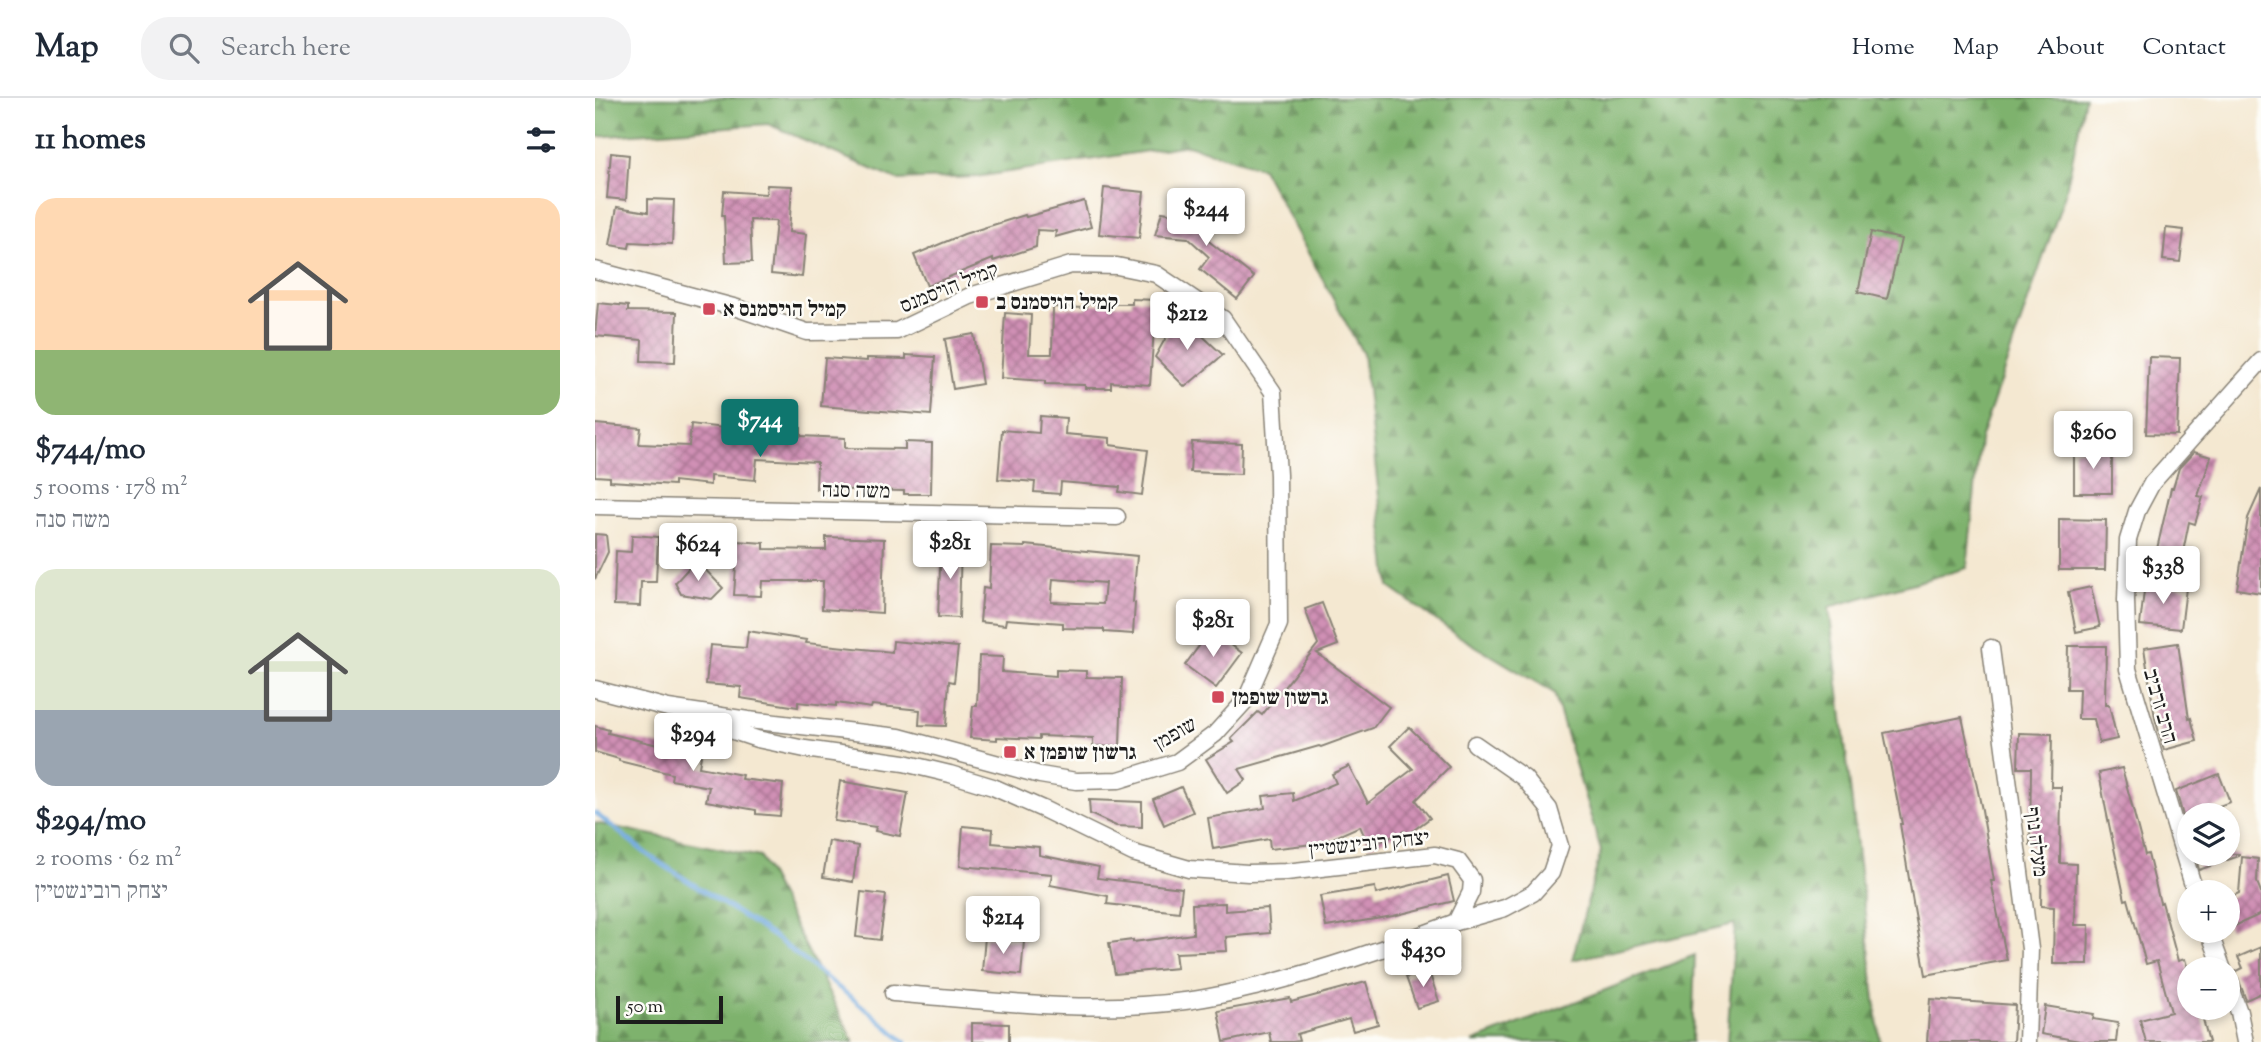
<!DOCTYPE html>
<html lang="en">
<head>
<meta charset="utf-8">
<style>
	:root { --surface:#fff; --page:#f2f2f3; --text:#1f2937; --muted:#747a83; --line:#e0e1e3; --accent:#0f766e }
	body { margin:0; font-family:"Sorts Mill Goudy","Frank Ruhl Libre",serif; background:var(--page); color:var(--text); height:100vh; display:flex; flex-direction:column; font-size:26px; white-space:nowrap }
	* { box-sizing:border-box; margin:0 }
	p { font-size:23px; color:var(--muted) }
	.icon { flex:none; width:38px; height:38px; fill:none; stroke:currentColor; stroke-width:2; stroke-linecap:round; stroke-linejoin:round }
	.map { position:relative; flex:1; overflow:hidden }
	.sheet { display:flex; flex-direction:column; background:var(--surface); width:595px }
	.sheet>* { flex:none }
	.fabs { position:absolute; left:1582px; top:705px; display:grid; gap:14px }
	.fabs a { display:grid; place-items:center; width:63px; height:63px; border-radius:50%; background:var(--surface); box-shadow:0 4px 10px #0003; font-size:35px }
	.scale { position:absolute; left:21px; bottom:18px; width:107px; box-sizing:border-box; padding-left:7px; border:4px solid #1c1c1c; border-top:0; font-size:19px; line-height:24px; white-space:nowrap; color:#1c1c1c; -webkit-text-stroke:5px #fdfcf7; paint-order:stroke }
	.price { position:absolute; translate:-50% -60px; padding:0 16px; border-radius:7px; background:#fff; color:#222; font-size:23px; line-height:46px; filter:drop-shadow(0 2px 4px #0008) }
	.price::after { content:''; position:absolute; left:50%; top:42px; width:21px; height:16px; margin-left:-10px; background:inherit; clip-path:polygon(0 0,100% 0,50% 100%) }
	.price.on { background:var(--accent); color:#fff }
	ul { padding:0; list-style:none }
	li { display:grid; align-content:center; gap:14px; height:371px; padding:0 35px }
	li span { display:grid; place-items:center; height:217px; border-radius:21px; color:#555 }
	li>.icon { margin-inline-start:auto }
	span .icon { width:126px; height:126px; fill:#fffc; stroke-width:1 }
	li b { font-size:30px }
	h2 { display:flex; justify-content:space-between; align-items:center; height:84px; padding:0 35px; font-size:30px }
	header { display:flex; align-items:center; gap:42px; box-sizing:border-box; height:98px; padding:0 35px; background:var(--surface); border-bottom:2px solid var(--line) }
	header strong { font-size:33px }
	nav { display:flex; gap:38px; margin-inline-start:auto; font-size:24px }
	.search { width:490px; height:63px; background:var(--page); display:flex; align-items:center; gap:18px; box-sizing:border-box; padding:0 24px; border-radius:28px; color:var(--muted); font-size:26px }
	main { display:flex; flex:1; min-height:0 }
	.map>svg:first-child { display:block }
	.forest { fill:url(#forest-firs); stroke:#4d6744; stroke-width:2 }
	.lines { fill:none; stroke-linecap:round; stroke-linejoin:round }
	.stream { stroke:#70a9df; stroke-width:4.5 }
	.building { fill:url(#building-cross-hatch); fill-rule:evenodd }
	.street-casing { stroke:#888276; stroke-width:19 }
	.street { stroke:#fff; stroke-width:16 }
	.poi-dot { fill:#d1495b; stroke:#fdfcf7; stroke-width:2.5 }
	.labels { text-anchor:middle; stroke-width:5; stroke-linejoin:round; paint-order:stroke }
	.street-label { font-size:21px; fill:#1c1c1c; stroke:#fdfcf7 }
	.poi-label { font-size:21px; font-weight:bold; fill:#1c1c1c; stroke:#fdfcf7; text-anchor:start }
</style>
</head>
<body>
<header>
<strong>Map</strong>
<div class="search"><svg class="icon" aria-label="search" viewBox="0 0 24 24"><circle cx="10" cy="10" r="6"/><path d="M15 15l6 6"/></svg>Search here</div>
<nav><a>Home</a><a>Map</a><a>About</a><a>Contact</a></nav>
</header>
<main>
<section class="sheet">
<h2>11 homes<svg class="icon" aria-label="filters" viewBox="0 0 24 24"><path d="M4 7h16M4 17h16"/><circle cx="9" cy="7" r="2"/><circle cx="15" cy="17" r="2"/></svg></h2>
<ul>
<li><span style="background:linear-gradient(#ffd9b3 70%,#8fb573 0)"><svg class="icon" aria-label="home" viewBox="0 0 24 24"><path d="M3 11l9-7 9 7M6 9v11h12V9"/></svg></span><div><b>$744/mo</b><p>5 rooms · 178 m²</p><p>משה סנה</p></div></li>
<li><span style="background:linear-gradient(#dfe7d0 65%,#9aa5b1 0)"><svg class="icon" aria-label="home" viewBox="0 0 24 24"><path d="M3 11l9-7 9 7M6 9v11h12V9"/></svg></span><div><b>$294/mo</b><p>2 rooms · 62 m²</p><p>יצחק רובינשטיין</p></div></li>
</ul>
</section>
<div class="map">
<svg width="1666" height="944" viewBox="0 0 1666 944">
	<defs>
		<pattern id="forest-firs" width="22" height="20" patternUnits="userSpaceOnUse" patternTransform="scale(1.75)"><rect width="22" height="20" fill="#7eb26d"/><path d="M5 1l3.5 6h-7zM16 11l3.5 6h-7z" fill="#669059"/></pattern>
		<pattern id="building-cross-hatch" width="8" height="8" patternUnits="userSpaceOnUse" patternTransform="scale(1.75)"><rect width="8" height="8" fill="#d090b5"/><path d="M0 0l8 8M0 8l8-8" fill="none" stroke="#a87592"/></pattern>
	</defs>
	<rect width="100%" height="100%" fill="#fdfcf7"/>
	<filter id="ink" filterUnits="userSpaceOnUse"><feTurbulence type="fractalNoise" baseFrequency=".0143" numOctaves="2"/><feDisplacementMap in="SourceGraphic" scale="14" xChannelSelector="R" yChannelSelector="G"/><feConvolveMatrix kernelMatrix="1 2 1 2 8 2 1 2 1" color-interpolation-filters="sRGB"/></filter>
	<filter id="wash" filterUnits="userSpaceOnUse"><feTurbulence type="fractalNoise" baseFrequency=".00686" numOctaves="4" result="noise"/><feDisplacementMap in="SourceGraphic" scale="28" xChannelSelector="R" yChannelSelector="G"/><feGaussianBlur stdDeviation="1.57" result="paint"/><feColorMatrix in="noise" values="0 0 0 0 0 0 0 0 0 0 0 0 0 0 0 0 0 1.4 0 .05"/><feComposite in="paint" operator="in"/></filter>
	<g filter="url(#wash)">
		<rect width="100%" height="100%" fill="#f4e8d1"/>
		<!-- forest -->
		<g class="forest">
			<polygon points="0,0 1490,0 1471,93 1385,342 1372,470 1234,509 1285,944 1132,944 1140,826 977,862 1006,753 959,595 862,537 794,489 768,256 667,70 593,47 380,79 302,82 173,26 0,39"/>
			<polygon points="0,725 165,759 259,944 0,944"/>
			<polygon points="1100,857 1097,944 877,944"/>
		</g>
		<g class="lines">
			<!-- stream -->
			<polyline class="stream" points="0,715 53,757 178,838 276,915 310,944"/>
		</g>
		<g id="blocks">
			<!-- building -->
			<g class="building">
				<polygon points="16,55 34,57 31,102 12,100"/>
				<polygon points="172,87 197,88 194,134 211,136 207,179 176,176 181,123 155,122 157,164 131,165 129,118 127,118 129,93 171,96"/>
				<polygon points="509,90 549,94 544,140 504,136"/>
				<polygon points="53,101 79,102 77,146 35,144 34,150 15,147 22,109 53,114"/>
				<polygon points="489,103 496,129 460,139 461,133 442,132 441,149 398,163 398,161 332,188 319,157 369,136 430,117 431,119"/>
				<polygon points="595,106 620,122 611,141 659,179 642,201 605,171 614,159 593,140 560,137 567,114 585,117"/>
				<polygon points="1571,130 1589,132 1585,164 1568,162"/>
				<polygon points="1276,134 1306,141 1292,201 1263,194"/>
				<polygon points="537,201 561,202 555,287 516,284 516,290 490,290 490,287 450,286 450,283 406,280 410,215 436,217 434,256 457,256 458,209 492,210 492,206 537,206"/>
				<polygon points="3,205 33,208 33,213 82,214 80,264 46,263 47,242 0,238"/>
				<polygon points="584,216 628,257 590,289 560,259"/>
				<polygon points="379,236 387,286 358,291 350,241"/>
				<polygon points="311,257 340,259 336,317 226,308 230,260 272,263 272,260 311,261"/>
				<polygon points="1554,259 1585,260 1582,337 1551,336"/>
				<polygon points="445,318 471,320 470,336 515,340 515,347 553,352 547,397 524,394 525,389 466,384 465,396 439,394 440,384 403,381 407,332 444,335"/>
				<polygon points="0,326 46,330 44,346 94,348 96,326 178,336 179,329 206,330 206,338 250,340 250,350 310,351 310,344 337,345 336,396 309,396 309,393 221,391 222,364 162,361 160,382 115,378 115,387 79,383 79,387 15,383 15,379 0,378"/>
				<polygon points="597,344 647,346 646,376 595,374"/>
				<rect x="1479" y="351" width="38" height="44"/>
				<polygon points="1599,354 1616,359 1603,398 1608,399 1600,426 1594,424 1585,469 1559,464 1576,390 1578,390 1584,370"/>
				<polygon points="1666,391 1666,495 1642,491 1653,420"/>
				<polygon points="1464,421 1511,422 1510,472 1464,472"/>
				<polygon points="0,436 11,437 13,454 0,481"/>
				<polygon points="37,437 63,439 61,484 46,484 45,508 19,507 21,453 36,454"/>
				<polygon points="85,439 169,445 169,451 231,452 231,439 289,441 287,515 227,511 228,483 167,483 166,498 139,497 142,455 84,450"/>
				<polygon points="346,446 366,446 364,520 343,519"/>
				<path d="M430 447 542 458 538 504 540 505 538 536 509 534V531L468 530V525L411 521 410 527 385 524 388 490 394 491 396 448 430 449ZM458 481 510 485 508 506 456 504Z"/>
				<polygon points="101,462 128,490 117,501 86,496 80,485"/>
				<polygon points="1550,485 1591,490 1586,531 1545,527"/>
				<polygon points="1496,489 1505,529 1481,534 1473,494"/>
				<polygon points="727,505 743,547 722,555 794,609 778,630 726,649 724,648 644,671 651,682 632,695 611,661 639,644 636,641 663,614 667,617 723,546 710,511"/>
				<polygon points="616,532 647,555 621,590 590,567"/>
				<polygon points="153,533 212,542 211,545 297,554 298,543 363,549 359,584 354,583 351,628 324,627 325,612 277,607 276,610 241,605 241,608 203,604 203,609 145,600 146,589 111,586 115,547 151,550"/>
				<polygon points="1583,545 1594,621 1596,620 1602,643 1569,652 1560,620 1549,550"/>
				<polygon points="1473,548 1511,548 1510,607 1514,607 1522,641 1504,645 1499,621 1483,621 1484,591 1472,591"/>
				<polygon points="384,558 408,559 407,574 461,578 461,572 491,573 491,579 527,580 525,649 498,648 498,640 444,638 444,641 402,639 402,642 375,640 378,608 382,608"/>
				<polygon points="1367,619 1387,712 1399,783 1396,783 1412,862 1331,877 1319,811 1305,726 1307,726 1289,635"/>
				<polygon points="0,628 14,632 13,635 67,648 67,650 106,658 104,669 147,677 146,681 188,686 185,718 161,716 161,712 111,703 114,689 76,682 77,676 24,663 24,661 0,654"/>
				<polygon points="814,629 854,669 821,702 835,720 812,737 809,733 774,749 765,728 727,745 675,751 674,741 618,751 613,720 670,710 668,698 698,695 699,703 741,685 737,676 754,668 773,705 818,671 795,648"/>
				<polygon points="1424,635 1457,636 1456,689 1466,689 1465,765 1481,766 1480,827 1494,827 1493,866 1458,866 1459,809 1446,808 1447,747 1435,747 1436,670 1423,670"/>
				<polygon points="1527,670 1550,757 1553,756 1565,805 1567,804 1583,863 1590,861 1594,875 1594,910 1605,910 1614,944 1551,944 1545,922 1576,914 1562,863 1551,866 1533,801 1530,802 1511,712 1504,675"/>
				<polygon points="1624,676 1635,704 1589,721 1581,693"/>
				<polygon points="245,683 313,695 305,738 280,733 281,729 239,723"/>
				<polygon points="586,689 598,714 569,727 558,701"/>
				<polygon points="494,702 547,704 547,729 521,728 495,716"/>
				<polygon points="368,728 398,731 397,745 444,749 444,757 504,769 502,780 587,790 584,814 512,806 513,798 455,787 457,776 365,768"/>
				<polygon points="234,743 263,748 258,784 228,779"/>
				<polygon points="1600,756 1644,756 1644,758 1604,772"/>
				<polygon points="1647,759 1663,761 1662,784 1666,794 1666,816 1633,831 1633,800 1644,795"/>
				<polygon points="853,778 859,803 798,818 731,829 725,798 780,789 781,796"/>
				<polygon points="266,794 291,797 285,842 261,839"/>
				<polygon points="630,805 630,813 673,810 675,835 631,839 632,853 580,855 582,870 520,876 514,845 538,842 538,844 598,836 597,806"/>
				<polygon points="390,839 429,843 426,877 387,873"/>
				<polygon points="858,848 863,869 844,874 838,854"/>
				<polygon points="1666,849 1666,895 1651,902 1643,880 1638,875 1648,870 1643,859"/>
				<polygon points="833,871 844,903 822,910 811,879"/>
				<polygon points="771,884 783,926 758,933 754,921 702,936 704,943 697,944 676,944 674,934 629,944 623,913 695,900 696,904"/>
				<polygon points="1335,901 1420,907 1418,944 1332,944"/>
				<polygon points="1450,908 1499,916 1498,921 1523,925 1521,944 1490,944 1446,936"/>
				<polygon points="377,925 414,926 414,944 377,944"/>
			</g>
		</g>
	</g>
	<g filter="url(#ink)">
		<use href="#blocks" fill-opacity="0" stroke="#888276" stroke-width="2"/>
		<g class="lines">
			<!-- street casing -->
			<g class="street-casing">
				<g id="street">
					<polyline points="0,172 142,210 212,234 302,233 375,198 476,167 522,168 561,176 628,221 678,294 683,377 684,526 651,602 620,636 582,664 524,682 481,683 445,677 304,639 153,622 73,610 0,591"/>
					<polyline points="0,408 522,419"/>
					<polyline points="1396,550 1435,851 1432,944"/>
					<path d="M111 624 162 641 210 651 309 665 355 676 398 689 450 712 538 755 594 771 653 775 691 774 840 757 863 763 877 782 876 794 861 824C798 848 734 870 668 887 643 893 617 900 590 903 493 916 395 903 298 895"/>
					<polyline points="1600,794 1533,571 1531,502 1533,442 1542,413 1557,385 1666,263"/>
					<polyline points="861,824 910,810 938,795 956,775 965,748 954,711 929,680 880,646"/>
					<polyline points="1614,833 1628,872"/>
					<polyline points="1633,884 1644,914 1650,944"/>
				</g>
			</g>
			<!-- street -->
			<use href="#street" class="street"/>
		</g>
	</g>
	<!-- markers -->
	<g class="poi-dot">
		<rect x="380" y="197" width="14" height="14" rx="3.5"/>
		<rect x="107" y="204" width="14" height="14" rx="3.5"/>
		<rect x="616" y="592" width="14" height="14" rx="3.5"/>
		<rect x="408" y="647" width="14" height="14" rx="3.5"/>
	</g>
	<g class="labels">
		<!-- street labels -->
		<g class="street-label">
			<text transform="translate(354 189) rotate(-22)" y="7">קמיל הויסמנס</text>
			<text transform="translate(261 392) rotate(1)" y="7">משה סנה</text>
			<text transform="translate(1566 608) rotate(74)" y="7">הרב זרביב</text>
			<text transform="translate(580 635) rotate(-30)" y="7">שופמן</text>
			<text transform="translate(1442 744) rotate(83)" y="7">מעלה נוף</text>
			<text transform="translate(774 745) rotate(-6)" y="7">יצחק רובינשטיין</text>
		</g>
		<!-- poi labels -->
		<g class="poi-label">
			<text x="401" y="211">קמיל הויסמנס ב</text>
			<text x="128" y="218">קמיל הויסמנס א</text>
			<text x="637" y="606">גרשון שופמן</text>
			<text x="429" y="661">גרשון שופמן א</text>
		</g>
	</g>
</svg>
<div class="fabs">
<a><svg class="icon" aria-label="layers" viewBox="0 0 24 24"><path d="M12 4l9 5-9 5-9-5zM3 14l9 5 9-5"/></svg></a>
<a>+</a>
<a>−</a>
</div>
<div class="scale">50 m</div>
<b class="price" style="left:611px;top:150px">$244</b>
<b class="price" style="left:592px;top:254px">$212</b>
<b class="price on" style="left:165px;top:361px">$744</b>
<b class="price" style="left:1498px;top:373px">$260</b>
<b class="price" style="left:355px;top:483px">$281</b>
<b class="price" style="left:103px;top:485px">$624</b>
<b class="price" style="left:1568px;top:508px">$338</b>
<b class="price" style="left:618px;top:561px">$281</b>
<b class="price" style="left:98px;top:675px">$294</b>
<b class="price" style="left:408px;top:858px">$214</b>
<b class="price" style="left:828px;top:891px">$430</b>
</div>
</main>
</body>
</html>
